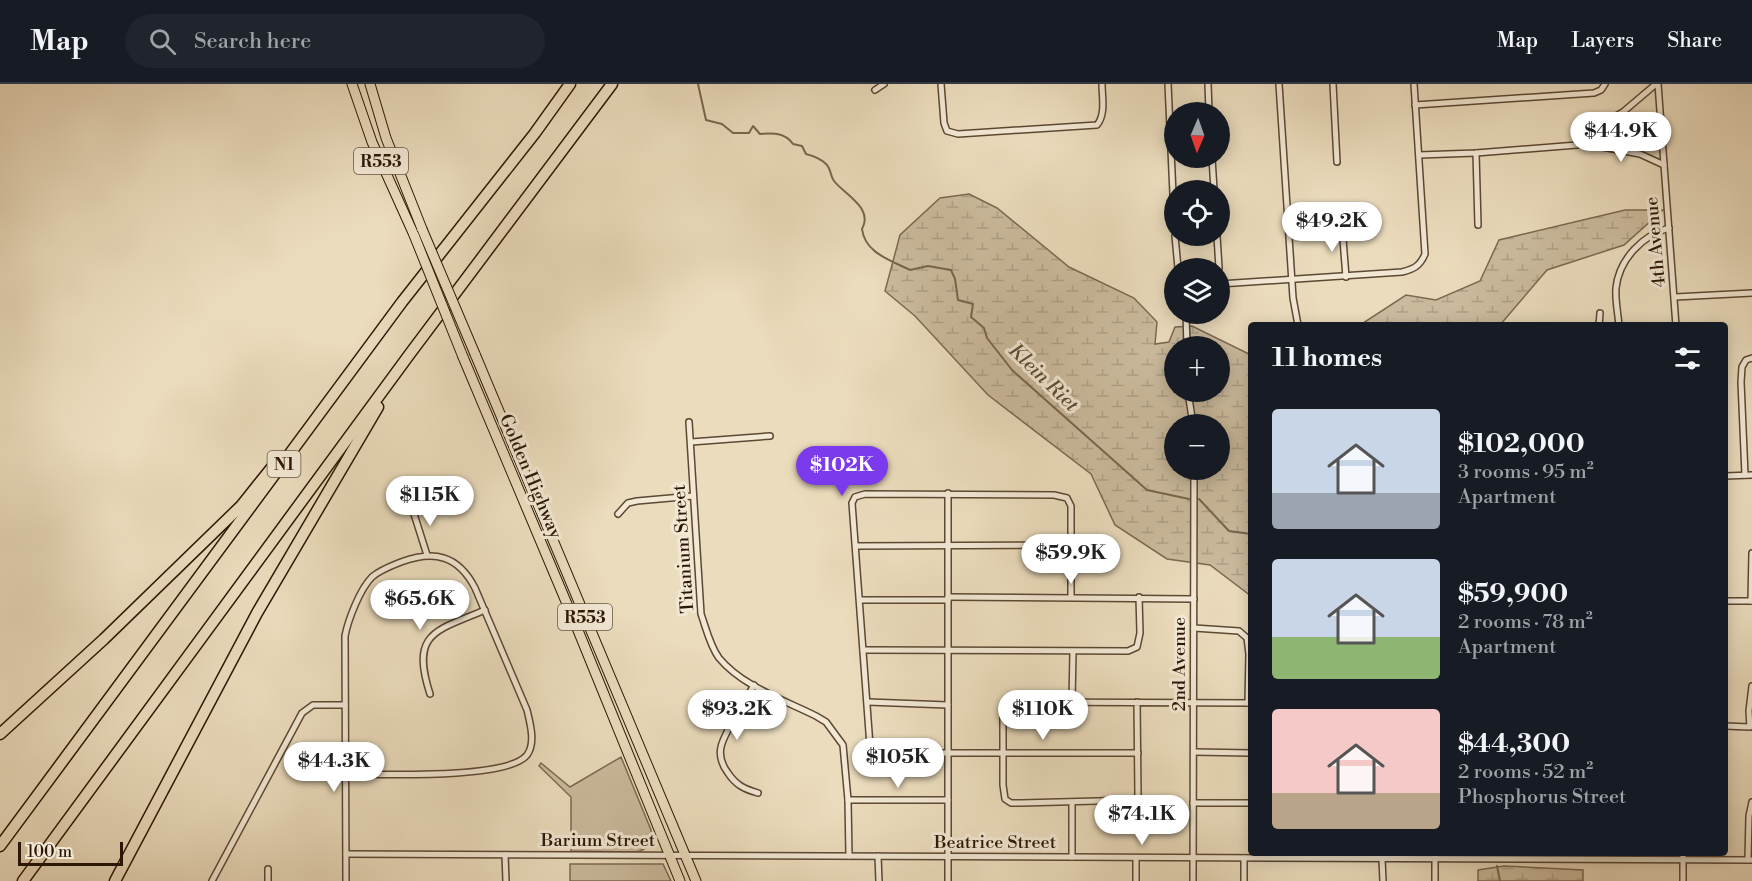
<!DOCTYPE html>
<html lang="en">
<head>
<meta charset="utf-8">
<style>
	:root { --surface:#171b24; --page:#20242c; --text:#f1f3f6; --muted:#9ea1a6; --line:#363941; --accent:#7c3aed }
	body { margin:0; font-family:"Libre Bodoni",serif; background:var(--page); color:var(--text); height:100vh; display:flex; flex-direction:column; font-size:22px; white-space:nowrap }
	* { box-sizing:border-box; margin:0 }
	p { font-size:20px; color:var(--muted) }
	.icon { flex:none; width:33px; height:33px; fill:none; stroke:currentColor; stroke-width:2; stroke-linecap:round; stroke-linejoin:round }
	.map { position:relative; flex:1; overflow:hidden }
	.drawer { position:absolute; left:1248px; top:238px; width:480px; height:534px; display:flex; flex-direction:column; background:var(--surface); border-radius:6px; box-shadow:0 3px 15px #0003 }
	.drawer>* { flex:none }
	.needle { width:39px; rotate:182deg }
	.controls { position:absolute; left:1164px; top:18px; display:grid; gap:12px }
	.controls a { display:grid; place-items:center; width:66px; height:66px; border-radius:50%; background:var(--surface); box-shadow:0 3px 15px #0003; font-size:30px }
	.scale { position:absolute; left:18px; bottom:15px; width:105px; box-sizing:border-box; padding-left:6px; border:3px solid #2c1705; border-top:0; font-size:16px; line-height:21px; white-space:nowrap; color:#2c1705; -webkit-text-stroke:4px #f2e8d4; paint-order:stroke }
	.price { position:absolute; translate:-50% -51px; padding:0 14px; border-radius:21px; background:#fff; color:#222; font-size:20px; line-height:39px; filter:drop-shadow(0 2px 3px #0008) }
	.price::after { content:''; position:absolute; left:50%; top:36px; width:18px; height:14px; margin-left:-9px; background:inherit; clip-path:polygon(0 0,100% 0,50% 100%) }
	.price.on { background:var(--accent); color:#fff }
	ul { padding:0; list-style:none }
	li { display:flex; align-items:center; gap:18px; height:150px; padding:0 24px }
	li span { display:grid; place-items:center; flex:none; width:168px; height:120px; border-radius:6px; color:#555 }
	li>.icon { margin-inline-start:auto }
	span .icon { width:72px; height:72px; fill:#fffc; stroke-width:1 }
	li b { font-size:26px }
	h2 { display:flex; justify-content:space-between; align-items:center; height:72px; padding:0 24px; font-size:26px }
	header { display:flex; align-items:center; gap:36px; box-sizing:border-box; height:84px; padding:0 30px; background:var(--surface); border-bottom:2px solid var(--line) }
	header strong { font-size:28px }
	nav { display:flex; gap:33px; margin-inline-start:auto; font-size:21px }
	.search { width:420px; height:54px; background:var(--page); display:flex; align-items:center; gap:15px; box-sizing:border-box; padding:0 21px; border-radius:33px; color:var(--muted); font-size:22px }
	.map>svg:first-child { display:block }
	.grass { fill:#cbbb9e; stroke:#7c6952; stroke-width:1.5 }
	.wetland { fill:url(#wetland-marsh); stroke:#7c6952; stroke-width:1.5; fill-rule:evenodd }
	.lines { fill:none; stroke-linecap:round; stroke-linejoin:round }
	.stream { stroke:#78654e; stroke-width:2 }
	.street-casing { stroke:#5c4833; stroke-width:8 }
	.primary-casing { stroke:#2c1705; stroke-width:11 }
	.highway-casing { stroke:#2c1705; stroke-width:13 }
	.street { stroke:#f2e8d4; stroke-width:5 }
	.primary { stroke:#ebdcbd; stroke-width:9 }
	.highway { stroke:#ebdcbd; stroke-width:10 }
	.primary-bridge-casing { stroke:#2c1705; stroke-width:11; stroke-linecap:butt }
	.primary-bridge { stroke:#ebdcbd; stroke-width:9 }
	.labels { text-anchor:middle; stroke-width:6; stroke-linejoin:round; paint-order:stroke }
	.shield { fill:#f2e8d4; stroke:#675643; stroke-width:1.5 }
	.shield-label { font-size:16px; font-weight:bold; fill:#2c1705 }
	.street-label { font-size:18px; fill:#2c1705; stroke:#f2e8d4 }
	.water-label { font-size:20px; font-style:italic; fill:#5e4b35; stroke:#f2e8d4 }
</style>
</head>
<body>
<header>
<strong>Map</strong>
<div class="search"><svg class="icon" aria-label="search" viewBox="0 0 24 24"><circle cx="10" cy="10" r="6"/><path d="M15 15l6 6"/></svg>Search here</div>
<nav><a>Map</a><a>Layers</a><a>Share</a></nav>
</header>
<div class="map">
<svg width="1752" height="797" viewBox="0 0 1752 797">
	<defs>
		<pattern id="wetland-marsh" width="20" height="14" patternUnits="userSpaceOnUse" patternTransform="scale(1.5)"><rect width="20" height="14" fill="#cbbb9e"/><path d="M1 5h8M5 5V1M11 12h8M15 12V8" fill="none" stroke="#aea087"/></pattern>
	</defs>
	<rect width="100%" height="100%" fill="#ebdcbd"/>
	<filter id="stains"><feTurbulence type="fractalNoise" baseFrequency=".00333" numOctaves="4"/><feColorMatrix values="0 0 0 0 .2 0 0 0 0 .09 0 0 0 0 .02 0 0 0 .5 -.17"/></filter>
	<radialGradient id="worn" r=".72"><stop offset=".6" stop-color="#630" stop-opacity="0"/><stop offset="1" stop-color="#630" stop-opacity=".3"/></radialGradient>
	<!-- grass -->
	<g class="grass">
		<path d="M621 673 651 746C652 759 649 765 636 768L571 767V713L539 682 541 679 570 703Z"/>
		<polygon points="570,780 663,780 671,797 570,797"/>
	</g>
	<!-- wetland -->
	<g class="wetland">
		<path d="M969 110 997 124 1069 183 1134 214 1157 238 1155 260 1169 258 1175 243 1192 242 1251 271V512L1210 481 1167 475 1115 441 1091 390 988 311 915 232 885 207 900 151 940 114ZM1174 262H1220V308H1174ZM1174 340H1220V386H1174Z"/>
		<polygon points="1625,126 1663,126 1624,161 1547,186 1500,241 1360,241 1406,211 1436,216 1480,197 1499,156"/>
		<polygon points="1504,782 1583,786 1583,797 1478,797 1478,786"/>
	</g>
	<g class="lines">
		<!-- stream -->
		<g class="stream">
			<path d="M698 0 706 36 722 40 733 49H749L753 42 760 50C773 49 785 48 793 60L802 62 806 70C814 72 821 75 826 80 831 84 830 92 834 97 844 110 874 124 862 145 865 169 890 176 910 186L928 182 951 186 955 195 958 216 973 220 971 233 984 244 987 254 1012 286 1147 406 1189 415"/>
			<polyline points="1199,415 1229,447 1251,450"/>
			<polyline points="1497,782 1500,797"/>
		</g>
		<!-- street casing -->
		<g class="street-casing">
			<g id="street">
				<path d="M941 0 944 39 947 47 958 50 1097 41C1106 30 1102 13 1102 0"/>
				<polyline points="1168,0 1174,132"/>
				<polyline points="1208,0 1209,28"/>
				<polyline points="1279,0 1293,214 1298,241"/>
				<polyline points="1333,0 1337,78"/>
				<polyline points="1658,0 1676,242"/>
				<polyline points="875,6 884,0"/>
				<polyline points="1415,21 1594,9 1601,6 1605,0"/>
				<polyline points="1581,59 1640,70 1664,81"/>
				<polyline points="1476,69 1478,141"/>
				<polyline points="1419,71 1476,69 1577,61 1599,42 1623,28 1656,0"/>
				<polyline points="1212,74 1214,106"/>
				<polyline points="1342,143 1346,193"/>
				<polyline points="1175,152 1178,184"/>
				<polyline points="1217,152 1219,184"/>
				<path d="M1220 200 1402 188C1414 185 1420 182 1425 170L1414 0"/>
				<polyline points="1675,213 1752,209"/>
				<polyline points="1186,230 1187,262"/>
				<polyline points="1599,242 1600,229"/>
				<path d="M1619 242C1618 229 1615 216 1616 204 1619 175 1643 151 1669 144"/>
				<polyline points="1188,308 1193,340"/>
				<path d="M689 338 701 530C706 544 710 562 719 574 742 602 784 616 816 632L826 638 843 661 848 716 849 772"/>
				<polyline points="691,358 770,352"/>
				<polyline points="1745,391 1741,298 1742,283 1746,276 1752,274"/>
				<polyline points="1725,392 1752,391"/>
				<polyline points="948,409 948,797"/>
				<polyline points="423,413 415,423 414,430 427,471"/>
				<polyline points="618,430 628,419 637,417 693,412"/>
				<polyline points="857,462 1071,461"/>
				<polyline points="1071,512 1071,422 1067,414 1054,411 865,410 855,413 852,419 870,662 878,668 896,669 1138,669"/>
				<polyline points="948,513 1194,515"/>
				<polyline points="860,516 948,516"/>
				<polyline points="1725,517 1752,517"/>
				<polyline points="1751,517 1752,469"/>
				<polyline points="1194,544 1239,547 1247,554 1249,570 1248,619"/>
				<polyline points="863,566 1128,567 1137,563 1140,549 1139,513"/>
				<path d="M754 601C746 616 724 648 721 663 719 672 722 681 728 689 736 701 744 705 758 709"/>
				<path d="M430 610C410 548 436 547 485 526"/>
				<polyline points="1072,617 1073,568"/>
				<polyline points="868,618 948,621"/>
				<polyline points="1137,618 1138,711 1135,716 1021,719 1011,719 1005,715 1003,701 1003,631 1005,622 1010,618 1251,619"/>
				<polyline points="1725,642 1750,643 1749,627 1752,602"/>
				<polyline points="1194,668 1251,669"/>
				<path d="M345 690C379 690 507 696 527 671 536 659 530 639 527 626L475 504C458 471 434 466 401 478 391 482 380 486 372 493 360 505 348 536 345 552 345 634 346 715 346 797"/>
				<polyline points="848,716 948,716"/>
				<polyline points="1193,719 1251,719"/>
				<polyline points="346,770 1752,776"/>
				<polyline points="1435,770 1435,797"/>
				<polyline points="1683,770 1683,797"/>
				<polyline points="505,771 506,797"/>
				<polyline points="878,772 879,797"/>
				<polyline points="1072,773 1072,719"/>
				<polyline points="1382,775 1383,797"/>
				<polyline points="1748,776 1749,732 1752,718"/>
				<polyline points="268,785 268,797"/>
				<polyline points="212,797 302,629 313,621 345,621"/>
				<polyline points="1136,797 1136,774"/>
				<polyline points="1193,797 1194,386"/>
				<polyline points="1244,797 1244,774"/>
			</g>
		</g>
		<!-- primary casing -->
		<g class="primary-casing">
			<g id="primary">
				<polyline points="352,0 372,58 414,151"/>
				<polyline points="370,0 386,54 422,145"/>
				<polyline points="475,270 696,797"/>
				<polyline points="463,273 575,539 680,797"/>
			</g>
		</g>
		<!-- highway casing -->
		<g class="highway-casing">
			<g id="highway">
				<polyline points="0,650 104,555 241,422 277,377"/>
				<polyline points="0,762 402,218 535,49 570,0"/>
				<polyline points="23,797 409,271 612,0"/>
				<polyline points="115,797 257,529 378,323"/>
			</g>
		</g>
		<!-- street -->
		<use href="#street" class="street"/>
		<!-- primary -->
		<use href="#primary" class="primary"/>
		<!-- highway -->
		<use href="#highway" class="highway"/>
		<!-- primary-bridge casing -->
		<g class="primary-bridge-casing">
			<g id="primary-bridge">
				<polyline points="422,145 475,270"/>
				<polyline points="414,151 463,273"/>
			</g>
		</g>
		<!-- primary-bridge -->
		<use href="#primary-bridge" class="primary-bridge"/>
	</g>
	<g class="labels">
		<!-- shield labels -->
		<g class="shield">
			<rect x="354" y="64" width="54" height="26" rx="4.5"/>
			<rect x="267.5" y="367" width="33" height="26" rx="4.5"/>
			<rect x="558" y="520" width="54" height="26" rx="4.5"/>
		</g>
		<g class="shield-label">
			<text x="381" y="83">R553</text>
			<text x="284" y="386">N1</text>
			<text x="585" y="539">R553</text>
		</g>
		<!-- street labels -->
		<g class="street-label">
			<text transform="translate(1655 158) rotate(-95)" y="6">4th Avenue</text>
			<text transform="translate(531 392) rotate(67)" y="6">Golden Highway</text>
			<text transform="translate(683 465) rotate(-94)" y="6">Titanium Street</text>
			<text transform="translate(1179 580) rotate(-90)" y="6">2nd Avenue</text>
			<text x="598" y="762">Barium Street</text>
			<text x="995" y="764">Beatrice Street</text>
		</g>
		<!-- water labels -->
		<g class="water-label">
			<text transform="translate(1044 293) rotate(44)" y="7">Klein Riet</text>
		</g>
	</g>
	<rect width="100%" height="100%" filter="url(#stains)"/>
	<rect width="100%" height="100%" fill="url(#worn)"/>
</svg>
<div class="controls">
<a><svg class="needle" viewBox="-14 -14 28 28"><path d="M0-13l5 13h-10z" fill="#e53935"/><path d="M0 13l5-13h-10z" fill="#9ea1a6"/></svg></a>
<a><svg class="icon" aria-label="locate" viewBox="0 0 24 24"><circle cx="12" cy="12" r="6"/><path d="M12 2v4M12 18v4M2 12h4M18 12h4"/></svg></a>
<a><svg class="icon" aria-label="layers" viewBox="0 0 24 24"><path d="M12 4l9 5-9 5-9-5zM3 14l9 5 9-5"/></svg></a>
<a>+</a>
<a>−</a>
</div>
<div class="scale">100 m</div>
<b class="price" style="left:1621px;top:79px">$44.9K</b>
<b class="price" style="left:1332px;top:169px">$49.2K</b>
<b class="price on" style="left:842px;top:413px">$102K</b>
<b class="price" style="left:430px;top:443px">$115K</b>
<b class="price" style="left:1071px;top:501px">$59.9K</b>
<b class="price" style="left:420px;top:547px">$65.6K</b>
<b class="price" style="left:737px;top:657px">$93.2K</b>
<b class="price" style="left:1043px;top:657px">$110K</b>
<b class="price" style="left:898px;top:705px">$105K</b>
<b class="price" style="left:334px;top:709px">$44.3K</b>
<b class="price" style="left:1142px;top:762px">$74.1K</b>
<section class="drawer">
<h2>11 homes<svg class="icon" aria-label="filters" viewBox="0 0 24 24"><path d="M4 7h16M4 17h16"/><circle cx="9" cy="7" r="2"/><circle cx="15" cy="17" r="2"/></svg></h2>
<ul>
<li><span style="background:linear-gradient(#c9d6e8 70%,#9aa5b1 0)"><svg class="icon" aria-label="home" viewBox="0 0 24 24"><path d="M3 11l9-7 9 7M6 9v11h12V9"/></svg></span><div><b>$102,000</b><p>3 rooms · 95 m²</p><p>Apartment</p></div></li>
<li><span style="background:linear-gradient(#c9d6e8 65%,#8fb573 0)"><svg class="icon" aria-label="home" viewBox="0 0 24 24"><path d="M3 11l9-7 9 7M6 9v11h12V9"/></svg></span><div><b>$59,900</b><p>2 rooms · 78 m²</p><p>Apartment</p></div></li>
<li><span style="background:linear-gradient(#f6c9c9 70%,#b9a48a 0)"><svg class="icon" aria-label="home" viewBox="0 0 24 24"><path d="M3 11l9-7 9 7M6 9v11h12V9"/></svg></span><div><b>$44,300</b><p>2 rooms · 52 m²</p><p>Phosphorus Street</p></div></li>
</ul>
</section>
</div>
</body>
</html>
